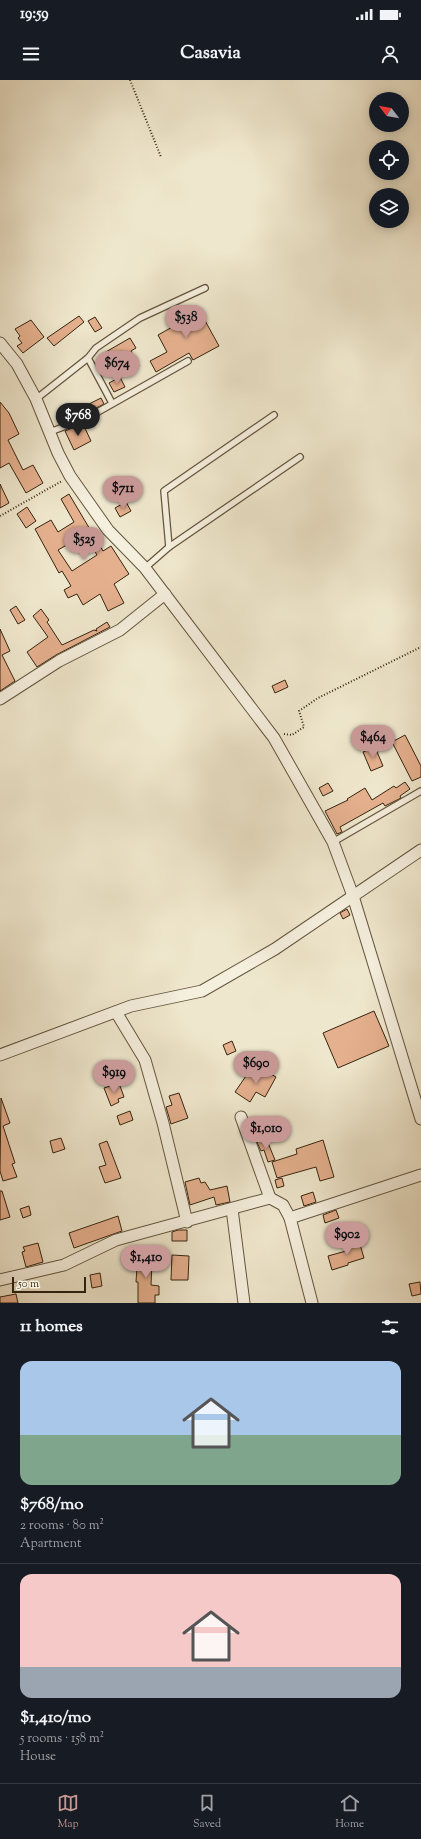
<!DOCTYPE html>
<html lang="en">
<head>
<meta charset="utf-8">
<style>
	:root { --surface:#171b24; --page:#242831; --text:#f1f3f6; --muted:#9ea1a6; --line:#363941; --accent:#c59692 }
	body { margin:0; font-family:"Sorts Mill Goudy",serif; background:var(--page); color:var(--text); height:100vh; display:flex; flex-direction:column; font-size:15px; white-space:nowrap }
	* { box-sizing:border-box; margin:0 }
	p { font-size:13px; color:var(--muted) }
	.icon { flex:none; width:22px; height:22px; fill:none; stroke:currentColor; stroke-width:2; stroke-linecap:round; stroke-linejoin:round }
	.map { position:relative; height:1223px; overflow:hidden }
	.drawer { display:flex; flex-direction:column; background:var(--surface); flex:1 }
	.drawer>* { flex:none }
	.needle { width:26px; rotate:301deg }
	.fabs { position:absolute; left:369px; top:12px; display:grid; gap:8px }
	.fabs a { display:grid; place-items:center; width:40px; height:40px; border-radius:50%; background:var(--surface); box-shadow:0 2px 10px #0003; font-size:20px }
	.scale { position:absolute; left:12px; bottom:10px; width:74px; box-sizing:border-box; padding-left:4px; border:2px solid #35240e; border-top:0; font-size:11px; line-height:14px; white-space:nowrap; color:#35240e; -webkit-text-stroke:3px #f5efde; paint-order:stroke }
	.price { position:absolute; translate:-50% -34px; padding:0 9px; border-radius:14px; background:var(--accent); color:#111; font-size:13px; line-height:26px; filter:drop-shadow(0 1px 2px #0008) }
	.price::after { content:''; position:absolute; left:50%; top:24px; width:12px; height:9px; margin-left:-6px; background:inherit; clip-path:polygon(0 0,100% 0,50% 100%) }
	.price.current { background:#222; color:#fff }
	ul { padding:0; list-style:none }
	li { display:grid; align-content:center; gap:8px; height:212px; padding:0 20px }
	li+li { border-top:1px solid var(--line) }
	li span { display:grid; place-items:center; height:124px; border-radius:12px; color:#555 }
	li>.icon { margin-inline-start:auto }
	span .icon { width:72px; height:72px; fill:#fffc; stroke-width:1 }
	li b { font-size:17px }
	h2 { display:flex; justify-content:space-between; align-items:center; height:48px; padding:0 20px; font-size:17px }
	.status { display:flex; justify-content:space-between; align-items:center; height:28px; padding:0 20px; background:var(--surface); direction:ltr }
	.status svg { height:11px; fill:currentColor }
	header { display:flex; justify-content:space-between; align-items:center; height:52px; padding:0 20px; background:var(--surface); font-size:18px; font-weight:700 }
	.dock { display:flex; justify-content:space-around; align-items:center; height:56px; border-top:1px solid var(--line); background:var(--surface); font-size:11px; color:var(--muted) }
	.dock a { display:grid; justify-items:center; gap:2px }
	.dock .current { color:var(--accent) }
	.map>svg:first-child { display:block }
	.building { fill:#e5b08e; stroke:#35240e }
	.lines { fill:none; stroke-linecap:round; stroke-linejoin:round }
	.lane-casing { stroke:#64553e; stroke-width:8 }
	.street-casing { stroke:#64553e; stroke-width:13 }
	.path { stroke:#35240e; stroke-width:2; stroke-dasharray:1 2; stroke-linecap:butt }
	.lane { stroke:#f5efde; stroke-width:5.5 }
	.street { stroke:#f5efde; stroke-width:11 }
</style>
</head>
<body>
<div class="status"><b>19:59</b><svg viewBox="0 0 49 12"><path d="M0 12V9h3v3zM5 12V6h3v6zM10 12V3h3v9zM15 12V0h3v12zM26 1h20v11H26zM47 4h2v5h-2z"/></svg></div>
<header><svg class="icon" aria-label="menu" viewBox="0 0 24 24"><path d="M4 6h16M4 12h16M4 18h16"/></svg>Casavia<svg class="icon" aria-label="person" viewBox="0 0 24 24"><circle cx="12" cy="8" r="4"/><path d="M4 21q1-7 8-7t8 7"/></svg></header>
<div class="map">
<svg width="421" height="1223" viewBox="0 0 421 1223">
	<rect width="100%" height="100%" fill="#efe7cd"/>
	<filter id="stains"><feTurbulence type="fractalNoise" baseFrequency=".005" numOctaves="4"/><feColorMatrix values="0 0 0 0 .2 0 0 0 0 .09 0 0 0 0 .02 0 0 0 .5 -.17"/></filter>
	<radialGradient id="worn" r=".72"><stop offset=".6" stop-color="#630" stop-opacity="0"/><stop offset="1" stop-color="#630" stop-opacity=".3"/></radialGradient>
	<!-- building -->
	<g class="building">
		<polygon points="197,226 219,266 193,280 189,273 156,292 150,281 167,272 158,255 174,246 171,241"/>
		<polygon points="79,236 84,242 54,266 47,258"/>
		<polygon points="95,237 102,248 95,252 88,241"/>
		<polygon points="31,240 44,257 23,273 17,266 22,263 18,258 20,256 15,249"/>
		<polygon points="130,258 136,268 131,271 139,286 132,290 122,271 108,280 104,273"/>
		<polygon points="120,297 125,307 114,312 109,303"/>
		<polygon points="101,318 104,324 90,331 87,325"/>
		<polygon points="0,322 9,333 19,354 8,360 23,390 33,385 43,403 26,413 9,383 0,388"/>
		<polygon points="83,344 91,361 74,370 65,351"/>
		<polygon points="0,404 9,423 0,428"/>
		<polygon points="69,414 91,451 58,470 72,491 97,475 86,456 93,453 103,471 111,466 129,494 114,504 124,523 108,531 100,514 83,525 77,514 68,518 64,510 71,506 62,491 59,493 35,449 51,440 58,452 74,442 61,419"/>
		<polygon points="126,422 131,431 120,437 115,428"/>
		<polygon points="27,427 36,441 26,448 17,434"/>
		<polygon points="16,526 25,540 18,544 10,530"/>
		<polygon points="41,529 49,540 47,542 62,565 94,550 97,551 96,549 107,542 110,547 56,575 37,587 27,572 48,557 33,536"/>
		<polygon points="0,549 10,571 2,575 15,601 0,611"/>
		<polygon points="285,600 288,607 275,613 272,606"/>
		<polygon points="405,655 421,686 421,697 412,701 392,662"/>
		<polygon points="375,667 383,686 371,691 363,672"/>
		<polygon points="405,702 410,709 400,716 401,718 385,726 383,723 340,747 342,752 337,754 325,731 348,720 347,719 365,708 372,720 394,706 396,708"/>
		<polygon points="328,703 333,711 323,716 319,708"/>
		<polygon points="347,829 350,835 343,839 340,833"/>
		<polygon points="374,931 389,966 338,988 323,953"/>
		<polygon points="232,961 236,971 227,975 223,965"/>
		<polygon points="262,989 276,997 265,1017 256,1012 250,1022 235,1012 248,993 256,998"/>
		<polygon points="119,1003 124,1017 118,1019 119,1022 111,1026 104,1008"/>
		<polygon points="179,1013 188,1038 171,1044 166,1027 172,1025 169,1016"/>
		<polygon points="1,1018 10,1043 3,1046 15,1083 12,1084 17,1097 3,1101 0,1091"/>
		<polygon points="130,1031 133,1040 120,1045 117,1036"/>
		<polygon points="61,1058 65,1069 53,1073 50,1061"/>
		<polygon points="266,1058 275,1080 268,1082 264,1070 261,1071 257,1062"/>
		<polygon points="323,1060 334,1097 320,1101 316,1087 277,1098 272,1082 297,1074 296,1069"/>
		<polygon points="107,1061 121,1098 105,1103 99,1087 106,1085 99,1064"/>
		<polygon points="199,1098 201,1103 205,1102 210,1110 227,1106 230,1122 216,1125 214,1117 190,1125 185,1102"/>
		<polygon points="282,1098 284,1106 277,1108 275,1100"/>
		<polygon points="0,1111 2,1111 10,1137 0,1140"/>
		<polygon points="313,1112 316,1122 304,1126 301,1116"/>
		<polygon points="29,1126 31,1135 23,1138 20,1129"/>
		<polygon points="336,1130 339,1138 325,1143 323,1135"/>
		<polygon points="118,1136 122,1151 74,1168 69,1153"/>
		<polygon points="178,1150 187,1150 187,1161 172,1161 172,1152"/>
		<polygon points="359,1161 364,1178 348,1183 348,1185 332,1190 328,1176 346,1171 345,1165"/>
		<polygon points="38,1163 43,1182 26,1187 22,1172 25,1171 23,1167"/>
		<polygon points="138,1172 155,1174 155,1183 152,1183 151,1205 159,1206 159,1215 155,1215 155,1223 138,1223 138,1202 136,1202"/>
		<polygon points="172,1175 189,1176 188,1200 171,1200"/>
		<polygon points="100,1193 102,1206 92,1208 90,1195"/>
		<polygon points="420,1202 421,1214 412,1216 409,1204"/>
		<polygon points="16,1214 18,1223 0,1223 0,1217"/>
	</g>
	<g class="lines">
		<!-- lane casing -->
		<g class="lane-casing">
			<g id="lane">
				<polyline points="88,278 112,323"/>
				<polyline points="36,319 88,278 96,268 140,238 205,208"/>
				<polyline points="50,352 89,337 188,281"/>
				<polyline points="169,467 164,411 274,335"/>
				<polyline points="145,488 169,467 300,377"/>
				<polyline points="333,762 421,711"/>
			</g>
		</g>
		<!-- street casing -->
		<g class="street-casing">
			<g id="street">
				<polyline points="0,263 17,284 36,319 58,373 70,396 108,450 145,488 274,658 333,762 353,816 421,1039"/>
				<polyline points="0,619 59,581 120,550 165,514"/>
				<polyline points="116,932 145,980 163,1043 187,1142"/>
				<polyline points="0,975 131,926 202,911 275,869 421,770"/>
				<polyline points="241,1037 270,1118"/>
				<polyline points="232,1129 244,1223"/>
				<polyline points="290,1138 312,1223"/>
				<polyline points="0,1200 64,1185 116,1160 270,1118 283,1125 290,1138 421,1095"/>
			</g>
		</g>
		<!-- path -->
		<g class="path">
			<polyline points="130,0 161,77"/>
			<polyline points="0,436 62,401"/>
			<polyline points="284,654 292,655 304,647 299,631 318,618 421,567"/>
		</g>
		<!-- lane -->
		<use href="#lane" class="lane"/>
		<!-- street -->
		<use href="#street" class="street"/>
	</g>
	<rect width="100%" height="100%" filter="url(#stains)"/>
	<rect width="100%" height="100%" fill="url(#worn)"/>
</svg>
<div class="fabs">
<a><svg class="needle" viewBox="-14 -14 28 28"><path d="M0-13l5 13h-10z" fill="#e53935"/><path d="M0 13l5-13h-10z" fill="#9ea1a6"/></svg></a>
<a><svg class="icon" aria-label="locate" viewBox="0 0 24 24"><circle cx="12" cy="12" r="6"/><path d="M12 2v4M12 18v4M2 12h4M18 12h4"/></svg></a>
<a><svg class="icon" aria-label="layers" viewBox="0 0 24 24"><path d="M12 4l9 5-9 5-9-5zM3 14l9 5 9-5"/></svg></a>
</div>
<div class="scale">50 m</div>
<b class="price" style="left:186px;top:259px">$538</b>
<b class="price" style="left:117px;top:305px">$674</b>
<b class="price current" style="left:78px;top:357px">$768</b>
<b class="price" style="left:123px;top:430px">$711</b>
<b class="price" style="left:84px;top:481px">$525</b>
<b class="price" style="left:373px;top:679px">$464</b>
<b class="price" style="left:256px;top:1005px">$690</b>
<b class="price" style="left:114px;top:1014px">$919</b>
<b class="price" style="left:266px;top:1070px">$1,010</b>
<b class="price" style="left:347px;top:1176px">$902</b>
<b class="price" style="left:146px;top:1199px">$1,410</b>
</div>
<section class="drawer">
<h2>11 homes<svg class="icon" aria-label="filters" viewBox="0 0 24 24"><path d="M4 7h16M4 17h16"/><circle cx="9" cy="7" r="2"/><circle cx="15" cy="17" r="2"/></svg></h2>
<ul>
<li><span style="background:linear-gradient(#a9c7e8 60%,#7fa58c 0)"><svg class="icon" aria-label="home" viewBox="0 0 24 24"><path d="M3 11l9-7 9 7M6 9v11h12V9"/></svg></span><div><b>$768/mo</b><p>2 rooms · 80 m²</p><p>Apartment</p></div></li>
<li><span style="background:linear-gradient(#f6c9c9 75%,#9aa5b1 0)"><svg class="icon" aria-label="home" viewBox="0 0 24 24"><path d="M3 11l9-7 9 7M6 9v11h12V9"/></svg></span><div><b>$1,410/mo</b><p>5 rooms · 158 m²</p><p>House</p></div></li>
</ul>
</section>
<nav class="dock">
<a class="current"><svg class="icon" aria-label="map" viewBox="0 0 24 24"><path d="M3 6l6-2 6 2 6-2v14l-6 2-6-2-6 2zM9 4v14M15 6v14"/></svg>Map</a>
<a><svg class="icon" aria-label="saved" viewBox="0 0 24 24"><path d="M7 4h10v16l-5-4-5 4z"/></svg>Saved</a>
<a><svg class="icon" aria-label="home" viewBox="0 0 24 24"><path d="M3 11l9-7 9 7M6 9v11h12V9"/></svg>Home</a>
</nav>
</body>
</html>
